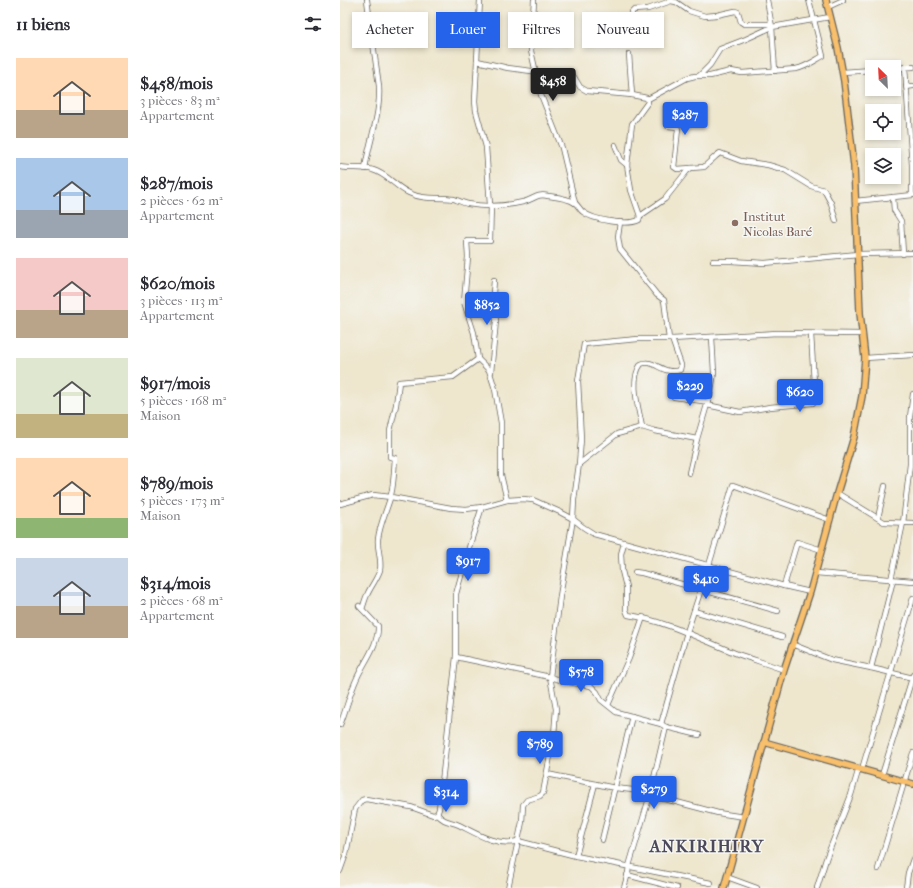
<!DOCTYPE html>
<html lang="fr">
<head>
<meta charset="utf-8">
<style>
	:root { --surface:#fff; --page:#f2f2f3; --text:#2b2b33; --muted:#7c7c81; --accent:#2563eb }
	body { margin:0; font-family:"IM FELL French Canon",serif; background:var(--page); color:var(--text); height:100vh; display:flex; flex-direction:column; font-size:15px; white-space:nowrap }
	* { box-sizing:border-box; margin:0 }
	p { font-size:13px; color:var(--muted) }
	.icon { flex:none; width:22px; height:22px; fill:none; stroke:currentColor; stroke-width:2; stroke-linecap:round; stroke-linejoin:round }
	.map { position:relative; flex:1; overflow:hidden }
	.drawer { display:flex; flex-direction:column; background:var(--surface); width:340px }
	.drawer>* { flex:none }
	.top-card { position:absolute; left:12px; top:12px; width:380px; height:36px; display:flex; gap:8px }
	.needle { width:26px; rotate:336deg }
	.fabs { position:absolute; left:525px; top:60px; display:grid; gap:8px }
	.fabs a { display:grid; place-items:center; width:36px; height:36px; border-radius:0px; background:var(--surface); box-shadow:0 2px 6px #0003; font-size:20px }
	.price { position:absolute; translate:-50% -34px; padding:0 9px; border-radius:4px; background:var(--accent); color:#fff; font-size:13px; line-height:26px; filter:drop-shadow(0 1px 2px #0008) }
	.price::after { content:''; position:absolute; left:50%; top:24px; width:12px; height:9px; margin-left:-6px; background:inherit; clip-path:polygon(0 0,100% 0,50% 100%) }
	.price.active { background:#222; color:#fff }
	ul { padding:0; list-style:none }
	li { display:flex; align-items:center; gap:12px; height:100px; padding:0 16px }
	li span { display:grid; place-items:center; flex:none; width:112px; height:80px; border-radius:0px; color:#555 }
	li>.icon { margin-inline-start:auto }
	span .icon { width:48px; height:48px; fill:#fffc; stroke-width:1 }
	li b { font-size:17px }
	h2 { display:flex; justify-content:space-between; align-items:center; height:48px; padding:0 16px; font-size:17px }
	.pill { padding:0 14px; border-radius:0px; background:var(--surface); box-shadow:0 2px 6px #0003; font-size:14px; line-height:36px }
	.pill.active { background:var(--accent); color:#fff }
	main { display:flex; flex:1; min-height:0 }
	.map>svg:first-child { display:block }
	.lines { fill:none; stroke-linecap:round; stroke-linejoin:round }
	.minor-casing { stroke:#66635a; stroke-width:6 }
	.major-casing { stroke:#66635a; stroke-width:8 }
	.minor { stroke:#fff; stroke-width:4.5 }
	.major { stroke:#f8bf6c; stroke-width:5.5 }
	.education-dot { fill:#8d6e63; stroke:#f6f6f2; stroke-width:1.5 }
	.labels { text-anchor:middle; stroke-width:3; stroke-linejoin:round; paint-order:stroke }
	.education-label { font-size:13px; fill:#785e54; stroke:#f6f6f2; text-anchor:start }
	.district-label { font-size:17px; font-weight:bold; letter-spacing:1px; fill:#4d495b; stroke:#f6f6f2 }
</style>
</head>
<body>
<main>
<section class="drawer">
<h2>11 biens<svg class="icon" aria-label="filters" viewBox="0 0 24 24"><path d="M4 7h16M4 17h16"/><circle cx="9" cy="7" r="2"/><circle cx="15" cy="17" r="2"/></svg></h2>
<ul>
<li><span style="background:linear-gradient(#ffd9b3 65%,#b9a48a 0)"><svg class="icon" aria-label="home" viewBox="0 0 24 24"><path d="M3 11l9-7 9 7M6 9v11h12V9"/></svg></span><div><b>$458/mois</b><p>3 pièces · 83 m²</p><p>Appartement</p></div></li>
<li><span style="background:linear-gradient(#a9c7e8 65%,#9aa5b1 0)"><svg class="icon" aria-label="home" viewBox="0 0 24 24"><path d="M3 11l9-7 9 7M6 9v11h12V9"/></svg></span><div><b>$287/mois</b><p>2 pièces · 62 m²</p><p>Appartement</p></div></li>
<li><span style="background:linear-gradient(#f6c9c9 65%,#b9a48a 0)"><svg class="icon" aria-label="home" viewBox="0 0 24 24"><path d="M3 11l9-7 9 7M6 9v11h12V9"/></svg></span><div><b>$620/mois</b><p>3 pièces · 113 m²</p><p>Appartement</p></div></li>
<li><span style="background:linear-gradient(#dfe7d0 70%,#c2b280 0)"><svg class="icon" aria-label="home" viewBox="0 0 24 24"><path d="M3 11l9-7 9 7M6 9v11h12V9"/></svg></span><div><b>$917/mois</b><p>5 pièces · 168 m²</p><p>Maison</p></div></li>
<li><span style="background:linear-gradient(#ffd9b3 75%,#8fb573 0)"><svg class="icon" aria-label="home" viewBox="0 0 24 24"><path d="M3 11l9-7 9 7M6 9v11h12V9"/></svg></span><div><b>$789/mois</b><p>5 pièces · 173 m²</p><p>Maison</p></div></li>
<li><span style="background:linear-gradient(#c9d6e8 60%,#b9a48a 0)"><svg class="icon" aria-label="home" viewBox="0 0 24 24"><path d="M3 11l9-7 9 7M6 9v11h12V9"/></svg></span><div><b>$314/mois</b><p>2 pièces · 68 m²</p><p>Appartement</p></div></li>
</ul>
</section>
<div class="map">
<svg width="573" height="888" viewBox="0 0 573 888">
	<rect width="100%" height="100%" fill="#f6f6f2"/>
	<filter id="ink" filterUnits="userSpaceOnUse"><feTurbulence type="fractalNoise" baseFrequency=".025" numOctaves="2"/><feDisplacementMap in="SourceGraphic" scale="8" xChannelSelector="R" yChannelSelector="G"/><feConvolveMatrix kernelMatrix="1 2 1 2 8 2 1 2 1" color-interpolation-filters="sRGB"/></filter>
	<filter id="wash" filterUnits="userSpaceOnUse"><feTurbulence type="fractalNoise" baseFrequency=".012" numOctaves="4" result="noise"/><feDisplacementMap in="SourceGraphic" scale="16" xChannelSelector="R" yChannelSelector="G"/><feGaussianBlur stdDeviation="0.9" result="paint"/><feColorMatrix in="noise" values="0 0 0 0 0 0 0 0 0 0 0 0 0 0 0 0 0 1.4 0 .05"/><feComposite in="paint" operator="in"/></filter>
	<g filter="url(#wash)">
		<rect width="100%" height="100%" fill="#eee6cd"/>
	</g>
	<g filter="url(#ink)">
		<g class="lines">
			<!-- minor casing -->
			<g class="minor-casing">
				<g id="minor">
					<polyline points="140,0 135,101 136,111 146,147 150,205"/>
					<polyline points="194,0 191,51 201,95 222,148 235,203"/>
					<polyline points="488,7 503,0"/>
					<polyline points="290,32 292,12 294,10 308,9 331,1 336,2 349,11 365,16 377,15 395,11 398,12 401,22 404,24 431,24"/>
					<polyline points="289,54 292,95"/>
					<polyline points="565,67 572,165 572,195"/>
					<polyline points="554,68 573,67"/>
					<polyline points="435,71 432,27 490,17"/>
					<polyline points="503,72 532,70"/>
					<polyline points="360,75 370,65 380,49 406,39 432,27 427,0"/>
					<polyline points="566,87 573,86"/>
					<path d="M308 99 347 78 355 76H370L391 71 402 73 456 69C466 67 474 61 483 56L469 0"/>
					<polyline points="328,126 337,127 338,129 334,167 337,169 351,168"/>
					<polyline points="275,145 281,160 287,165"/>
					<path d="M0 167C11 169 24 167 33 170 47 174 56 187 69 193 86 201 97 196 114 199 119 201 123 203 128 204 145 207 166 206 183 202 193 200 197 193 208 196 216 197 228 198 235 203 238 205 240 210 243 212 253 220 287 226 299 220L300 216 291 190 287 165 292 124 308 102 307 98 292 95 247 91 240 87 234 77 230 76 168 68 137 61"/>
					<path d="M25 169C29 141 41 114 39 86L27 0"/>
					<polyline points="553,197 554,210 561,221 563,254"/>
					<polyline points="515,201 573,195"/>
					<polyline points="151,205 150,241 127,241 128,257 124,302 134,333 138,359 149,370 155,389 161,423 161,475 167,500"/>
					<polyline points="300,216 325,199 347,171 351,168 364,167 376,156 380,153 401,161 428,165 445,170 471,186 484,190 491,203 496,221"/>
					<polyline points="280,222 278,237 280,249 317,295 324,300 329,339"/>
					<polyline points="373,261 391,261 425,263 518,254 573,253"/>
					<polyline points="525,358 573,355"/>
					<polyline points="151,372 156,321 153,294 154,280"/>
					<polyline points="334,397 369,402"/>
					<polyline points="367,405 400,412 430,407 473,403 475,399 471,334"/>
					<path d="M302 427C299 409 289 380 301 364 314 358 323 376 340 370L341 365 332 339"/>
					<polyline points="239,464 277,434 302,427 315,431 357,439"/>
					<polyline points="349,473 357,439 371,391 374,373 372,337"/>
					<polyline points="497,493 544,522 573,523"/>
					<polyline points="0,504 33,495 51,497 111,508 126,509 142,507 167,500 183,499 193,500 220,512 233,519 243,527 254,534 444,586 470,592"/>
					<polyline points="538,518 545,486"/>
					<path d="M284 543 281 554 282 571 286 587V610L288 615C326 621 360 639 395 653 411 659 428 664 444 670"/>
					<polyline points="295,572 302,573 438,611"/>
					<polyline points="476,573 573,581"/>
					<polyline points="551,580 563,523 570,464 570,417 573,394"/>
					<polyline points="444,586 457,542 482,550"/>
					<polyline points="372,590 376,567"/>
					<path d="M22 609C24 604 25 599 27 595 31 586 37 579 40 570 42 559 37 550 38 539 40 523 47 510 51 495 54 483 54 470 55 458L50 457V431L56 405 59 382 113 377 138 359"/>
					<polyline points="354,611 442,637"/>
					<polyline points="454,645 492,660 531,668 553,580"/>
					<polyline points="116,657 210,677 223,681 251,686 257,692 261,700 276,712 321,724 326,727 359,735"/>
					<polyline points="531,668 573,678"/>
					<polyline points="268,705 289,658 303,617"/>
					<polyline points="321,724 347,632 369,565 393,485 490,520"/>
					<path d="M0 725C6 710 10 693 17 678 24 662 39 644 38 626L19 606"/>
					<polyline points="522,769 573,598"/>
					<polyline points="207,774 275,788 302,791 310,795 378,813 404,817"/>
					<polyline points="542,775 573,675"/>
					<path d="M97 814C105 823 110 821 119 825 137 834 157 847 178 841L236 856 371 883"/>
					<polyline points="262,840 292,716"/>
					<polyline points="236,856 255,784"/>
					<polyline points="538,869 573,753"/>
					<polyline points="0,871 6,854 15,809 22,800 26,799 71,807 93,815 97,814 99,809 116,657 116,594 130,544 142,507"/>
					<polyline points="287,875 337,888"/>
					<polyline points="387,877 417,888"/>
					<polyline points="168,888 182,822 183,805 187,800 200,796 203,793 214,735 216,709 210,677 220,596 233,519 234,500 239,464 241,439 238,381 244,344 298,339 332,339 437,333 523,334"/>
					<polyline points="284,888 288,873 289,866 310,795 326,727"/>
					<polyline points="477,888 486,859 511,795 519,768"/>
					<polyline points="566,888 568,873 573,859"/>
				</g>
			</g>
			<!-- major casing -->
			<g class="major-casing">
				<g id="major">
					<polyline points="424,742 573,784"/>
					<polyline points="384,888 444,670 470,592 497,493 514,437 522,396 525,358 520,313 514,166 504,81 498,48 486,0"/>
				</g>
			</g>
			<!-- minor -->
			<use href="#minor" class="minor"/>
			<!-- major -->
			<use href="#major" class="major"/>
		</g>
	</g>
	<!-- markers -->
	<circle class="education-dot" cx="395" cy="223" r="4"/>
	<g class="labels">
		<!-- education labels -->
		<g class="education-label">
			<text x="403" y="221">Institut<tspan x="403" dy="15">Nicolas Baré</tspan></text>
		</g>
		<!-- district labels -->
		<g class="district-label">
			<text x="367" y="852">ANKIRIHIRY</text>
		</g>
	</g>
</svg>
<div class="fabs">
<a><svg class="needle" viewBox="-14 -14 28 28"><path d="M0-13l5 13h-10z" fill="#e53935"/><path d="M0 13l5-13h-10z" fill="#7c7c81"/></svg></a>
<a><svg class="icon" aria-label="locate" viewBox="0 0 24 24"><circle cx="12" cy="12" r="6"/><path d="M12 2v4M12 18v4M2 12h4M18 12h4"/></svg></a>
<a><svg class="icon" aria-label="layers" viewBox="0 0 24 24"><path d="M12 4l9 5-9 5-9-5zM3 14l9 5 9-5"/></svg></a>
</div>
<b class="price active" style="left:213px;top:102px">$458</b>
<b class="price" style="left:345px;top:136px">$287</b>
<b class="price" style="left:147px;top:326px">$852</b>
<b class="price" style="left:350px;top:407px">$229</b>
<b class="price" style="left:460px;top:413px">$620</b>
<b class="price" style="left:128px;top:582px">$917</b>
<b class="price" style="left:366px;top:600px">$410</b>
<b class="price" style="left:241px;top:693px">$578</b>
<b class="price" style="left:200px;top:765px">$789</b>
<b class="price" style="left:314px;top:810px">$279</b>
<b class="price" style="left:106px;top:813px">$314</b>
<div class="top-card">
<a class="pill">Acheter</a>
<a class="pill active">Louer</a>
<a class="pill">Filtres</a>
<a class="pill">Nouveau</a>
</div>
</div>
</main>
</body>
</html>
